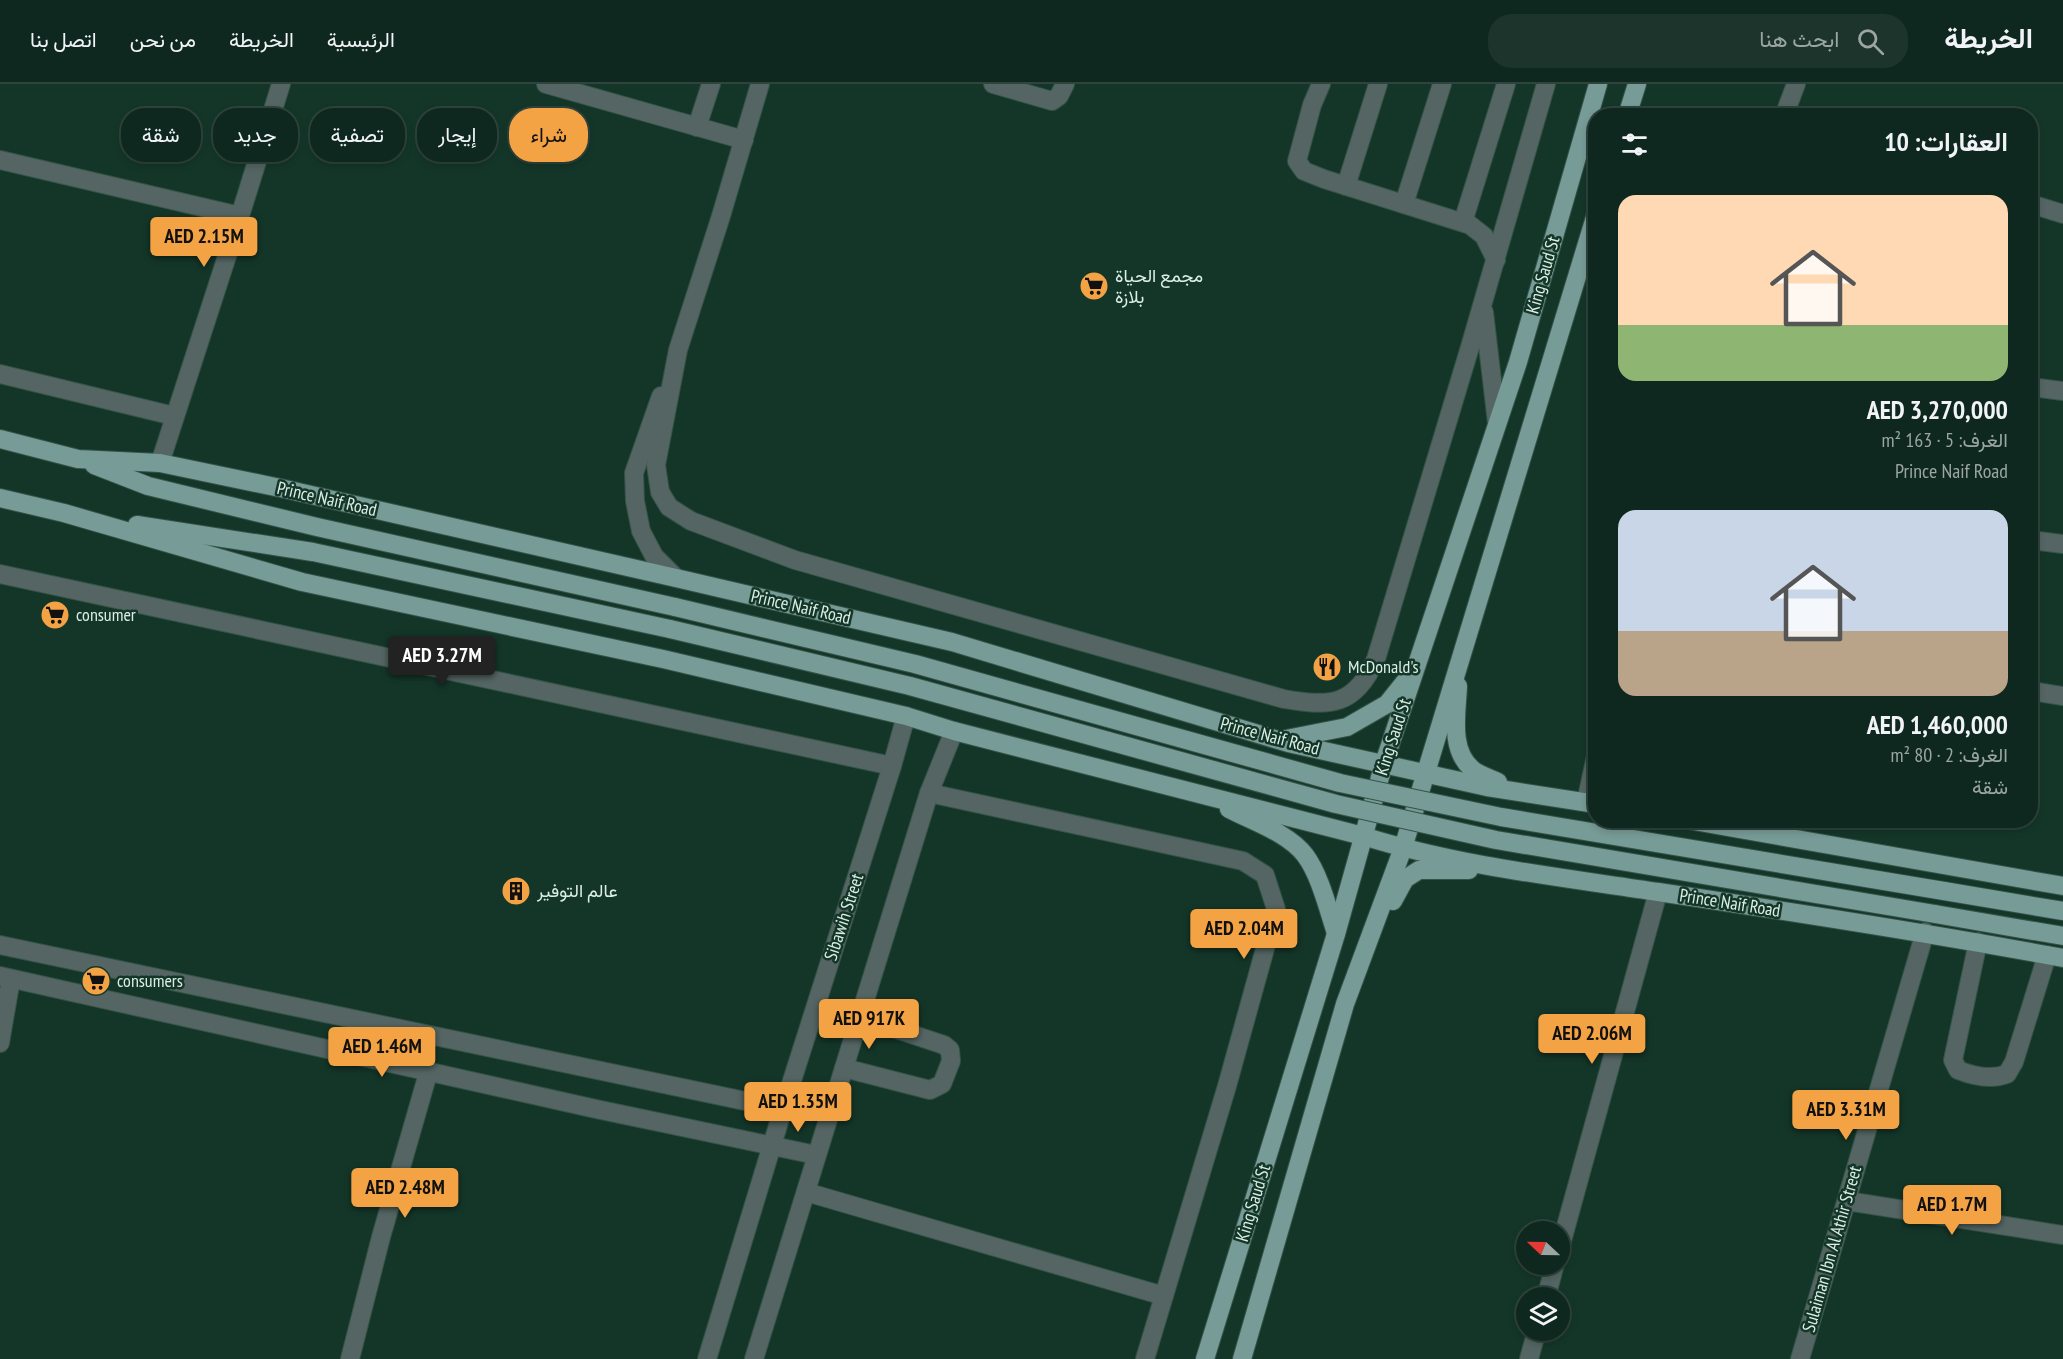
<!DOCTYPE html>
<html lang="ar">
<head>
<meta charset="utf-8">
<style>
	:root { --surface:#0f281f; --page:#1d342c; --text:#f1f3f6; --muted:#9ba6a4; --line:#2f443d; --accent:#f4a344 }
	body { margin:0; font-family:"PT Sans Narrow",Vazirmatn,sans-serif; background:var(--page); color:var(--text); direction:rtl; height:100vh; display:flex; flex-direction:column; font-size:22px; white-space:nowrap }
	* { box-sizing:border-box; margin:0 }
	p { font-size:20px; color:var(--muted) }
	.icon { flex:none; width:33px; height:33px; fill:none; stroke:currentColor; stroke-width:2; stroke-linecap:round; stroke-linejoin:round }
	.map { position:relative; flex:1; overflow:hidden; direction:ltr }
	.sheet { position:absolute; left:1588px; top:24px; width:450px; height:720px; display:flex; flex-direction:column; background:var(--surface); border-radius:24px; box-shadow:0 3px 9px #0003,0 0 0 2px var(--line); direction:rtl }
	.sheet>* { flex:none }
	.banner { position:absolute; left:18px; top:24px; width:570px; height:54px; direction:rtl; display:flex; gap:12px }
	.needle { width:39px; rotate:292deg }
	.tools { position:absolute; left:1516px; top:1137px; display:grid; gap:12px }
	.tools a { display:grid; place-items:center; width:54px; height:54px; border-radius:50%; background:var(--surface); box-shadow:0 3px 9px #0003,0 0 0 2px var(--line); font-size:30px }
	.price { position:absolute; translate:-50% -51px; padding:0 14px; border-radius:6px; background:var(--accent); color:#111; font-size:20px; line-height:39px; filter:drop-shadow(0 2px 3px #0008) }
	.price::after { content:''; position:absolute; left:50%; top:36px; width:18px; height:14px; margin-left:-9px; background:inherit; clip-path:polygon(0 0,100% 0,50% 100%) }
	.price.on { background:#222; color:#fff }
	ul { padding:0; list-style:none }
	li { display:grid; align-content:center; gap:12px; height:318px; padding:0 30px }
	li span { display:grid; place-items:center; height:186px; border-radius:18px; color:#555 }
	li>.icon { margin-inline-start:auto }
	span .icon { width:108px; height:108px; fill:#fffc; stroke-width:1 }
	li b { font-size:26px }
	h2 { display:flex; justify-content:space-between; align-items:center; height:72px; padding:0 30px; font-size:26px }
	.tag { padding:0 21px; border-radius:24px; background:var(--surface); box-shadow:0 3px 9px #0003,0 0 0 2px var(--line); font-size:21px; line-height:54px }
	.tag.on { background:var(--accent); color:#111 }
	header { display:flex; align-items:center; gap:36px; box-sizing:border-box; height:84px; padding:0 30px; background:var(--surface); border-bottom:2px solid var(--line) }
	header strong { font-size:28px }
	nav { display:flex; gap:33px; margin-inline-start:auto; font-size:21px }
	.search { width:420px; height:54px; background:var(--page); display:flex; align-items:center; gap:15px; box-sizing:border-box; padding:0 21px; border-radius:24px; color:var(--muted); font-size:22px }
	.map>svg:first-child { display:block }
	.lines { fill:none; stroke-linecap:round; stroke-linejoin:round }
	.minor-casing { stroke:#345347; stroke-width:20 }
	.major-casing { stroke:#345347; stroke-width:20 }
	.minor { stroke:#546563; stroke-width:18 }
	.major { stroke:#779b96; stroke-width:18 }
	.major-bridge-casing { stroke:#345347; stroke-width:20; stroke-linecap:butt }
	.major-bridge { stroke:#779b96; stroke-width:18 }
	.labels { text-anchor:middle; stroke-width:5; stroke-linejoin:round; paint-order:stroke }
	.street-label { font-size:18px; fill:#dbeee5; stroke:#143629 }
	.poi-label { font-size:18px; fill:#dbeee5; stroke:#143629; text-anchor:start }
</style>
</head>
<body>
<header>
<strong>الخريطة</strong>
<div class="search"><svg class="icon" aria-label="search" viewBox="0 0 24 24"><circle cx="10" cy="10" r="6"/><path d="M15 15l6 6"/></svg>ابحث هنا</div>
<nav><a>الرئيسية</a><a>الخريطة</a><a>من نحن</a><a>اتصل بنا</a></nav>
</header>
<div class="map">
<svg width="2063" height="1275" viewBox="0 0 2063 1275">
	<rect width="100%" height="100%" fill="#143629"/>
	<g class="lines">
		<!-- minor casing -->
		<g class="minor-casing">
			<g id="minor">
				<polyline points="546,0 744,56"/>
				<path d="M760 0 721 132 678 266 656 381 660 408 669 423 691 437 795 476 1284 615C1331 623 1355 622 1376 575L1470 263 1546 0"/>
				<polyline points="993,0 1052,17 1059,12 1065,0"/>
				<polyline points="1321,0 1312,21 1297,77 1304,87 1324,95 1470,141 1484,152 1496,176"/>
				<polyline points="1784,32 1796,0"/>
				<polyline points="697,43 711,0"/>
				<polyline points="0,76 240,132"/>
				<polyline points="1346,102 1378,0"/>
				<polyline points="1404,120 1442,0"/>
				<polyline points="2031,120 2063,130"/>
				<polyline points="1463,138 1506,0"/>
				<polyline points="1484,228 1497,339"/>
				<polyline points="0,290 174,332"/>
				<polyline points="2031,303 2063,307"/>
				<polyline points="661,312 634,389 635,417 641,447 654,472 676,494"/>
				<polyline points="160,379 240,132 281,0"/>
				<polyline points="2031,456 2063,460"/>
				<polyline points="0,490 892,682"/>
				<polyline points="2031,607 2063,612"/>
				<polyline points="929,709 1243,777 1265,791 1276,825 1227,1002 1145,1275"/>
				<polyline points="1586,718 1596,672"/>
				<path d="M1978 858 1953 976 1958 986C1973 992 1991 996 2007 990L2014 978 2047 871"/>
				<polyline points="0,861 783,1025"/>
				<polyline points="0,892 596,1025 816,1071"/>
				<polyline points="0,959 11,895"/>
				<polyline points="844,984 930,1006 942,1000 951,977 950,966 944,961 860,933"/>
				<polyline points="806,1108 1164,1212"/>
				<polyline points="1847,1117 2063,1151"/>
				<polyline points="1560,1164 1658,808"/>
				<polyline points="1546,1214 1555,1180"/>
				<polyline points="350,1275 381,1153 429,986"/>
				<polyline points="707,1275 783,1025 892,682 906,632"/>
				<polyline points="754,1275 929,709 954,647"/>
				<polyline points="1529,1275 1537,1246"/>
				<polyline points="1800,1275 1925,848"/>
			</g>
		</g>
		<!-- major casing -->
		<g class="major-casing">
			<g id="major">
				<polyline points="1627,32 1637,0"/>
				<polyline points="0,355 78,375 160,379 285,405 676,494 952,558 1288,659 1487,703 1596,720"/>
				<polyline points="94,381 148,402 317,443 675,523"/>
				<path d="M0 414 64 429 302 498 663 575 906 632 954 647 1363 752C1459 782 1559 793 1658 808 1793 828 1928 849 2063 874"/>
				<polyline points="137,441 313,468 670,545"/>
				<path d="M1458 602C1457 629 1449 665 1472 685 1479 691 1490 694 1498 698"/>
				<polyline points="1286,655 1347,643 1387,620 1407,595"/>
				<path d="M1229 725C1254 738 1288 749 1305 771 1320 791 1328 825 1336 849"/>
				<polyline points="1688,736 2063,802"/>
				<polyline points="1944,807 2063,827"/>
				<polyline points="1393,817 1405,795 1419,786 1469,786"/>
				<polyline points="1935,830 2063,852"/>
				<polyline points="1205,1275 1336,850 1384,679 1518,278 1598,0"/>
				<polyline points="1242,1275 1345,920 1403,764 1596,130"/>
			</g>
		</g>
		<!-- minor -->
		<use href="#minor" class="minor"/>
		<!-- major -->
		<use href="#major" class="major"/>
		<!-- major-bridge casing -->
		<g class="major-bridge-casing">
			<g id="major-bridge">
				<polyline points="675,523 915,580 1340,699 1501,733 1944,807"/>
				<polyline points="670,545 910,602 1336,720 1496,756 1935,830"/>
			</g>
		</g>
		<!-- major-bridge -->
		<use href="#major-bridge" class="major-bridge"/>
	</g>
	<!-- icons -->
	<defs>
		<g id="supermarket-disc" transform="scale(1.5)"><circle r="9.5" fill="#f4a344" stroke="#143629"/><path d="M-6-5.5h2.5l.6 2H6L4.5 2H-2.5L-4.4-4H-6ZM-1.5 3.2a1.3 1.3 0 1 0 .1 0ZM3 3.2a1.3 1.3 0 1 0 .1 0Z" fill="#111"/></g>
		<g id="restaurant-disc" transform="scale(1.5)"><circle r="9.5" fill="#f4a344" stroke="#143629"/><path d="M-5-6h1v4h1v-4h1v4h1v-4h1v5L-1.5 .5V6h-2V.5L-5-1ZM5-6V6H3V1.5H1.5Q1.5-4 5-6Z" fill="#111"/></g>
		<g id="building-disc" transform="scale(1.5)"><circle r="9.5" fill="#f4a344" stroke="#143629"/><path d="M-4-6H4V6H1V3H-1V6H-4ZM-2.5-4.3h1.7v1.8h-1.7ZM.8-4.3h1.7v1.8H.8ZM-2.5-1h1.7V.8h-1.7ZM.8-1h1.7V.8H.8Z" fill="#111"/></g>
	</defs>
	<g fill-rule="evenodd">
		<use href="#supermarket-disc" x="1094" y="202"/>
		<use href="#supermarket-disc" x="55" y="531"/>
		<use href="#restaurant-disc" x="1327" y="583"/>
		<use href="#building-disc" x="516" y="807"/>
		<use href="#supermarket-disc" x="96" y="897"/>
	</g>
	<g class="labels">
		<!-- street labels -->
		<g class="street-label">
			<text transform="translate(1543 191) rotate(-74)" y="6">King Saud St</text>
			<text transform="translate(327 415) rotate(13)" y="6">Prince Naif Road</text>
			<text transform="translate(801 523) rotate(13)" y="6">Prince Naif Road</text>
			<text transform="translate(1270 652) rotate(15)" y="6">Prince Naif Road</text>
			<text transform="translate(1393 653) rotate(-72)" y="6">King Saud St</text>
			<text transform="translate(1730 819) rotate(9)" y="6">Prince Naif Road</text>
			<text transform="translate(844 833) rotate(-72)" y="6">Sibawih Street</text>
			<text transform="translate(1253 1119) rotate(-73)" y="6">King Saud St</text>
			<text transform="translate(1832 1165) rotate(-74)" y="6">Sulaiman Ibn Al Athir Street</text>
		</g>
		<!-- poi labels -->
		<g class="poi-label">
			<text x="1115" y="198">مجمع الحياة<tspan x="1115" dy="21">بلازة</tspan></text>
			<text x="76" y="537">consumer</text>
			<text x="1348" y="589">McDonald's</text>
			<text x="537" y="813">عالم التوفير</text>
			<text x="117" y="903">consumers</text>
		</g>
	</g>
</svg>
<div class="tools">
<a><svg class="needle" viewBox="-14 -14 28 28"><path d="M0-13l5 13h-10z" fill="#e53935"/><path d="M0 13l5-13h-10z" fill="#9ba6a4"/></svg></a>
<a><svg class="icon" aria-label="layers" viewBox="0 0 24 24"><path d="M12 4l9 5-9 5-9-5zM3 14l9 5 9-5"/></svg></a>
</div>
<b class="price" style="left:204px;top:184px">AED 2.15M</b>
<b class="price on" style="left:442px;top:603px">AED 3.27M</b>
<b class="price" style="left:1244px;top:876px">AED 2.04M</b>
<b class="price" style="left:869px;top:966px">AED 917K</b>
<b class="price" style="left:1592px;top:981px">AED 2.06M</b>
<b class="price" style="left:382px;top:994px">AED 1.46M</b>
<b class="price" style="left:798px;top:1049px">AED 1.35M</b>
<b class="price" style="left:1846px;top:1057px">AED 3.31M</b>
<b class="price" style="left:405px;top:1135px">AED 2.48M</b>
<b class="price" style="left:1952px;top:1152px">AED 1.7M</b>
<div class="banner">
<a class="tag on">شراء</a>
<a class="tag">إيجار</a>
<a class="tag">تصفية</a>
<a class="tag">جديد</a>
<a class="tag">شقة</a>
</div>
<section class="sheet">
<h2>العقارات: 10<svg class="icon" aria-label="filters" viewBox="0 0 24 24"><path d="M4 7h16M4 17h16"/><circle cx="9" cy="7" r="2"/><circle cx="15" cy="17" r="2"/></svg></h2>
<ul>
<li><span style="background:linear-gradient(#ffd9b3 70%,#8fb573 0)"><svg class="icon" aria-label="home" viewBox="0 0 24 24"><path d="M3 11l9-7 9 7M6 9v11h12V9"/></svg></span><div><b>AED 3,270,000</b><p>الغرف: 5 · 163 m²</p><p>Prince Naif Road</p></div></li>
<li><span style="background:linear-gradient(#c9d6e8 65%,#b9a48a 0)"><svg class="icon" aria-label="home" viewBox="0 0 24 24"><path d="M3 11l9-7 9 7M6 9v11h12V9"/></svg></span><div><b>AED 1,460,000</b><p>الغرف: 2 · 80 m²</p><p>شقة</p></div></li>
</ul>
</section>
</div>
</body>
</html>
